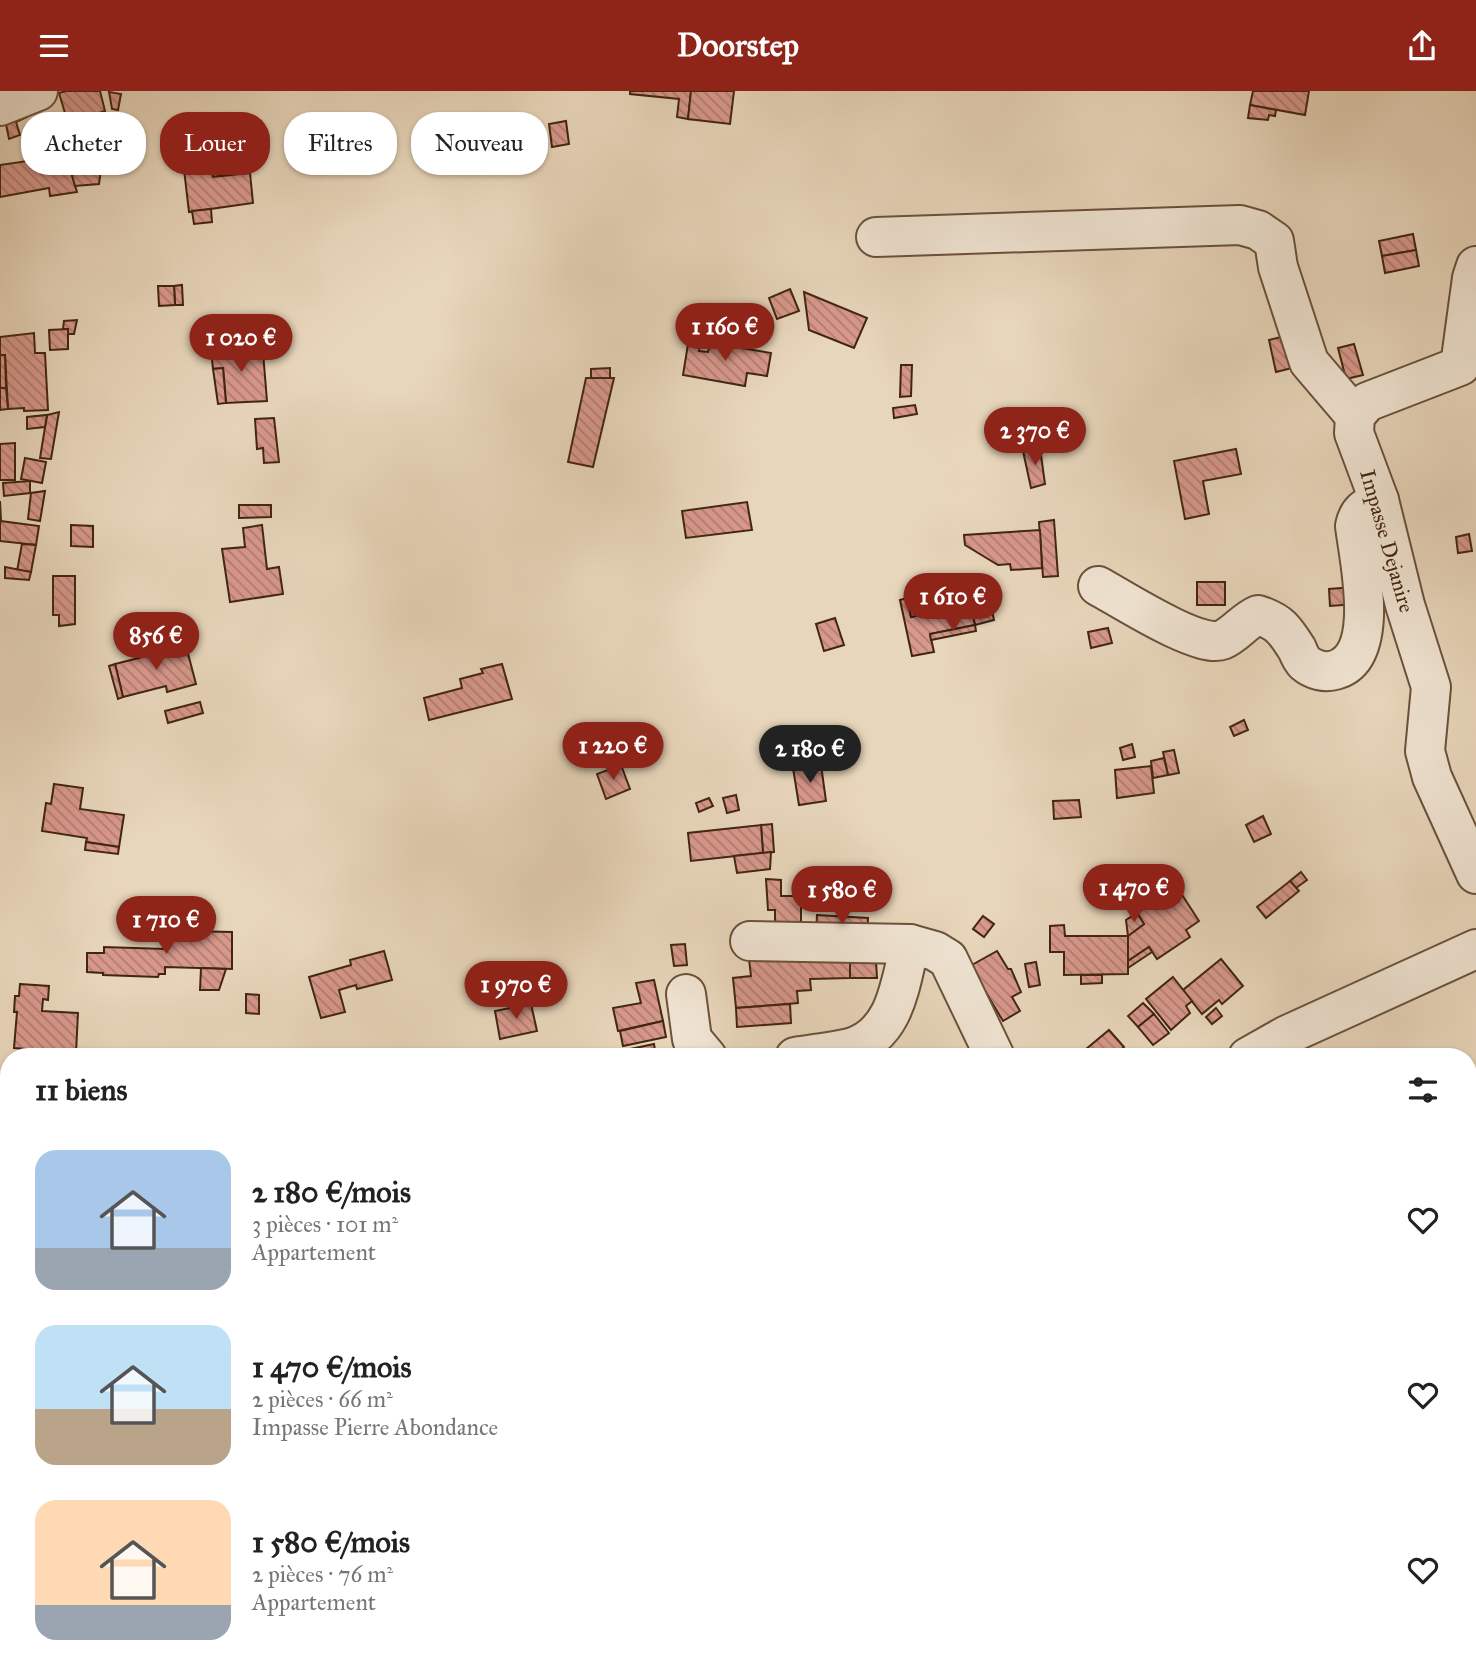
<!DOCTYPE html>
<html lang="fr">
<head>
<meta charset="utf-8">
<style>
	:root { --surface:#fff; --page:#f2f2f2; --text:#222; --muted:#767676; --accent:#8f2418 }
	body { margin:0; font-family:"IM FELL Great Primer",serif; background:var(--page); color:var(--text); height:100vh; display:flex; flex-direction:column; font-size:26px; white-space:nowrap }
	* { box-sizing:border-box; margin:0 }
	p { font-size:23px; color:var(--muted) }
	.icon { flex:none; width:38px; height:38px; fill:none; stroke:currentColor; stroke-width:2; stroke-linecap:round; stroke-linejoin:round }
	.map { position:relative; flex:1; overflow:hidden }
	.panel { position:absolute; left:0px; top:957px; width:1477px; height:625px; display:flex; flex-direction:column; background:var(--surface); border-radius:28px 28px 0 0; box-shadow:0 2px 5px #0004 }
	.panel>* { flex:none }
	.banner { position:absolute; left:21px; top:21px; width:700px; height:63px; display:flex; gap:14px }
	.price { position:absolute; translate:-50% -60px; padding:0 16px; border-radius:24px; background:var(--accent); color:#fff; font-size:23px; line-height:46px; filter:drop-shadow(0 2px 4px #0008) }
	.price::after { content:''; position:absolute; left:50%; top:42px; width:21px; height:16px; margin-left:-10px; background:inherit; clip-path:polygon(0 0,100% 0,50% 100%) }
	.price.active { background:#222; color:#fff }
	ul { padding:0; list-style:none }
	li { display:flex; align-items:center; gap:21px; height:175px; padding:0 35px }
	li span { display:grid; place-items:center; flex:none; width:196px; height:140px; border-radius:21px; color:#555 }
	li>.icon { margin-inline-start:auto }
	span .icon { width:84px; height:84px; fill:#fffc; stroke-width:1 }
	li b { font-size:30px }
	h2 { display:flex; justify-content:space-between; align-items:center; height:84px; padding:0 35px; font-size:30px }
	.chip { padding:0 24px; border-radius:28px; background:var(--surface); box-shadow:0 2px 5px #0004; font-size:24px; line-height:63px }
	.chip.active { background:var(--accent); color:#fff }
	header { display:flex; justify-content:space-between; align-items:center; height:91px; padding:0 35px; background:var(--accent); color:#fff; font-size:32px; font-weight:800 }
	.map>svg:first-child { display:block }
	.building { fill:url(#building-back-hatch); stroke:#412510; stroke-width:2 }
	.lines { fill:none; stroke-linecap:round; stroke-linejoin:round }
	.minor-casing { stroke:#6b513b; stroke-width:42 }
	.minor { stroke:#f0e4d3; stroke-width:38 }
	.labels { text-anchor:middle; stroke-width:5; stroke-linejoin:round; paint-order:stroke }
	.street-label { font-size:21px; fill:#412510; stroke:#f0e4d3 }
</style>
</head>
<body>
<header><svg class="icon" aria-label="menu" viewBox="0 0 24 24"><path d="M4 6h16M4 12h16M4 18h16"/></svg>Doorstep<svg class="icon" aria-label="share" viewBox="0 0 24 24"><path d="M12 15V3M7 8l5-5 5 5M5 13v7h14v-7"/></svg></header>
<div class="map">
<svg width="1476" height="1581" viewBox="0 0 1476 1581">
	<defs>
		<pattern id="building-back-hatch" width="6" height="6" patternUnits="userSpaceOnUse" patternTransform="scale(1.75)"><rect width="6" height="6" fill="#d8988c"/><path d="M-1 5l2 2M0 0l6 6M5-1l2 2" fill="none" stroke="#b17c71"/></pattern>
	</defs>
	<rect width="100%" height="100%" fill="#e8d6bb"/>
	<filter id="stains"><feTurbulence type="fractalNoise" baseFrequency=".00286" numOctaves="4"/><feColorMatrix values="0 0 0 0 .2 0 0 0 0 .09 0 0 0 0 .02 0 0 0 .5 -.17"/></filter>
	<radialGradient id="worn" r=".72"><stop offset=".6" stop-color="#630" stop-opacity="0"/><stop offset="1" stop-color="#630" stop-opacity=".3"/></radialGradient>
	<!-- building -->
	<g class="building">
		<polygon points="66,0 100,0 105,20 96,23 100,35 71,42 59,2"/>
		<polygon points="630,0 691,0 688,28 677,26 679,8 630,3"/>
		<polygon points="691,0 734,0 730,33 688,28"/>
		<polygon points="1253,0 1309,0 1305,24 1250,14"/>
		<polygon points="109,1 121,3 118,19 112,18"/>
		<polygon points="1250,14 1276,19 1275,25 1269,24 1268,29 1248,27"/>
		<polygon points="23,16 27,26 16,31 20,44 9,48 6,33"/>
		<polygon points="566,30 569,53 552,56 549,33"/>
		<polygon points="61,46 63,54 27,64 25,57"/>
		<polygon points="63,54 77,101 50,105 49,97 0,106 0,74 28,70 27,64"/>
		<polygon points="241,67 242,82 213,86 212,78 204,79 203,71"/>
		<polygon points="203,68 204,79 212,78 213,86 250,82 253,112 189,121 183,70"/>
		<polygon points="68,70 102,71 99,93 75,95"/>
		<polygon points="211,118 212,131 194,133 192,120"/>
		<polygon points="1413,143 1416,159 1382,165 1379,150"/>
		<polygon points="1416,159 1419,175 1385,182 1382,165"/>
		<polygon points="182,194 183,214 175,214 174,195"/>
		<polygon points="158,195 174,195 175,214 159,215"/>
		<polygon points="790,198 799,220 777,228 769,207"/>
		<polygon points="804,201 867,227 854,257 809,239"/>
		<polygon points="77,229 74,243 68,243 68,238 63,238 64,230"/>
		<polygon points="68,238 68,258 50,259 49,239"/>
		<polygon points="34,242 35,262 45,262 48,319 24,320 24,317 8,318 5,264 0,264 0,246"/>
		<polygon points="1285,245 1292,277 1276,281 1269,249"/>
		<polygon points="689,247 701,249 699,260 708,261 710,252 771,262 767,285 747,282 745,295 683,284"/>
		<polygon points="1354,253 1363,284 1346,288 1338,257"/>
		<polygon points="243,255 244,263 263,261 267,310 226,312 223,277 213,278 211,258"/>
		<polygon points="0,264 5,264 6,297 0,297"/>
		<polygon points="901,274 912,274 911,305 900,306"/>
		<polygon points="223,277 226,312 218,313 213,278"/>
		<polygon points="610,277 610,287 591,287 591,278"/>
		<polygon points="586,287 614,287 593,376 568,371"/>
		<polygon points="0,297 6,297 8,318 0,319"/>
		<polygon points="915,314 917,323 894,327 893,317"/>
		<polygon points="59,321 51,368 40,367 47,324"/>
		<polygon points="47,324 45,336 27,338 27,326"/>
		<polygon points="274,327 279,371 264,372 263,357 257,358 255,328"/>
		<polygon points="15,352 15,389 0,389 0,353"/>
		<polygon points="1040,357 1045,393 1031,397 1023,360"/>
		<polygon points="1236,358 1241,383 1203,390 1209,423 1185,428 1174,370"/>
		<polygon points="25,367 46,371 42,392 21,388"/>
		<polygon points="30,390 30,402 4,405 3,392"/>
		<polygon points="45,400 40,430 28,428 31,402"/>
		<polygon points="0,410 1,430 39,435 36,454 0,450"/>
		<polygon points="747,411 752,439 686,447 682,420"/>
		<polygon points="239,414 271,414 271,426 239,427"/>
		<polygon points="1054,429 1058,485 1043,486 1039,431"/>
		<polygon points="71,434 93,435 93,456 71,455"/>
		<polygon points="262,434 267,478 279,476 283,503 230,511 222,458 245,456 243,437"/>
		<polygon points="1040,439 1042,477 1011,479 1010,473 998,474 965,454 964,444"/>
		<polygon points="1469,443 1472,460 1458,462 1456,446"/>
		<polygon points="22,453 36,454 31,481 17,480"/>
		<polygon points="5,476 31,481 29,489 5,487"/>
		<polygon points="53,485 75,485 75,533 59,535 59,524 53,524"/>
		<rect x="1197" y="491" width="28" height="23"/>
		<polygon points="987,496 994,529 975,534 967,500"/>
		<polygon points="1354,496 1356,513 1330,515 1329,498"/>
		<polygon points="950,498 951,504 967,500 975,534 930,543 934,561 912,565 900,509 907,507 911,526 934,521 931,503"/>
		<polygon points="931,503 934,521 911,526 907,507"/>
		<polygon points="835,527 844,554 824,560 816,533"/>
		<polygon points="975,534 976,540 931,549 930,543"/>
		<polygon points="1108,537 1112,552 1091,557 1088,541"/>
		<polygon points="186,555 196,593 167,601 166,595 123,606 115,573"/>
		<polygon points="115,573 123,606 118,608 109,575"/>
		<polygon points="502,573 512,608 429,629 424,607 462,597 460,588 483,582 481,578"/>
		<polygon points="200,611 203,622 168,632 165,620"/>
		<polygon points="1244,629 1248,639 1234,645 1230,636"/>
		<polygon points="1132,653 1135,666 1123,669 1120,657"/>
		<polygon points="1174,659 1179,682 1168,684 1163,661"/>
		<polygon points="1164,667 1168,684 1153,687 1151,670"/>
		<polygon points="621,674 630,698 606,708 597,683"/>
		<polygon points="821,674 826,710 799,714 793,677"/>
		<polygon points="1151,675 1154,702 1117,707 1115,679"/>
		<polygon points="54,693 83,697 80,718 124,724 119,756 86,751 87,747 42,740 46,712 51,713"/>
		<polygon points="736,704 739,719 727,722 723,707"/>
		<polygon points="709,707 713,715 699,721 696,712"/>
		<polygon points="1079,709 1081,726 1054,728 1053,710"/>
		<polygon points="1263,725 1271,743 1254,751 1246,734"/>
		<polygon points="772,733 774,761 763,762 761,734"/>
		<polygon points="761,734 763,762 691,770 688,742"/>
		<polygon points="86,751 119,756 118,763 85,759"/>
		<polygon points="771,761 770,778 737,782 734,765"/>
		<polygon points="1301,781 1307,789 1296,797 1290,790"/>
		<polygon points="766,788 781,789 781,805 801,805 801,839 775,838 775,819 768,819"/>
		<polygon points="1290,790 1299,800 1266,827 1257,816"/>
		<polygon points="1177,796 1199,830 1186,839 1190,846 1157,868 1149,856 1128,870 1128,845 1144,833 1137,822"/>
		<polygon points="1137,822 1144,833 1128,845 1126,829"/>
		<polygon points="817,824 868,827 867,846 816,843"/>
		<polygon points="983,825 994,833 984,846 973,838"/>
		<polygon points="1064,834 1065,845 1128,845 1128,883 1064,884 1064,861 1050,861 1050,835"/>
		<polygon points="186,840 232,841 232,878 165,876 165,883 159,883 158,886 103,884 103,882 87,881 87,862 104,862 104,856 166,858 166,843 186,844"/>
		<polygon points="685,853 687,874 674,875 671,854"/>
		<polygon points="1149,856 1152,861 1128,877 1128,870"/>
		<polygon points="384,860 392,889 357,898 356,894 339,899 345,921 321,927 309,886 351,874 350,869"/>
		<polygon points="997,860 1008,878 1011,878 1021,901 1012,906 1020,920 1003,930 970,875"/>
		<polygon points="749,868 850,868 850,887 810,888 811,899 797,900 798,912 736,917 733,887 751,885"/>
		<polygon points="1221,868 1243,895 1222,913 1219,909 1202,923 1183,899"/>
		<polygon points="876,870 877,887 850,887 850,871"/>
		<polygon points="1036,871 1040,894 1029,896 1025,873"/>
		<polygon points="201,877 226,878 219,899 200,899"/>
		<polygon points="1081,884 1102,884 1102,892 1081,893"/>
		<polygon points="1173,886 1192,910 1186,915 1190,922 1171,939 1146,908"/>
		<polygon points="654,889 663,930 618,940 613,917 641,912 636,892"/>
		<polygon points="20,893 49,895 48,909 43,908 42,920 78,922 76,962 14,957 17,921 14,921 15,905 19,905"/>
		<polygon points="246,903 259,904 259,923 246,922"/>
		<polygon points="1143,912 1154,923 1138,936 1128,925"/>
		<polygon points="531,913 537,940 500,948 495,920"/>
		<polygon points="790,913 791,932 737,936 736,917"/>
		<polygon points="1216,917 1222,925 1212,933 1206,926"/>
		<polygon points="1154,923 1169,942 1153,954 1138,936"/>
		<polygon points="663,930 666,946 623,955 620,940"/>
		<polygon points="1109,939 1124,956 1113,966 1079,964"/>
		<polygon points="654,953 656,966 617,966 616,961"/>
		<polygon points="50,960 76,962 76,966 49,966"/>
		<polygon points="7,1187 9,1188 9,1250 0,1249 0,1211 3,1212"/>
		<polygon points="1425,1573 1460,1573 1476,1576 1476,1581 1423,1581"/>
	</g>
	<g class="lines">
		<!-- minor casing -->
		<g class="minor-casing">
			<g id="minor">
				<polyline points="0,15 38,0"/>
				<polyline points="876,146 1240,134 1258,139 1274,150 1278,176 1309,271 1355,325"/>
				<polyline points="1476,175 1472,187 1460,275 1367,311 1355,325 1354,342 1379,409 1405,514 1431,596 1425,660 1432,686 1476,783"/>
				<path d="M1098 495C1122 508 1199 558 1222 549 1236 543 1244 530 1258 524 1280 531 1285 539 1297 558 1299 563 1302 569 1305 572 1313 579 1325 582 1335 579 1382 566 1359 469 1355 435 1358 420 1366 416 1379 409"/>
				<polyline points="750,850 910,853"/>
				<polyline points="686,903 692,948 707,966"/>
				<path d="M795 966C813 963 832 961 850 957 896 944 900 893 910 853L935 860 948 868 995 966"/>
				<polyline points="1248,966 1287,944 1476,858"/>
				<polyline points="0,1090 9,1090"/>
				<polyline points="1468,1470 1476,1452"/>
				<polyline points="1468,1543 1476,1550"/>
				<polyline points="0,1573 9,1581"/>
				<polyline points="457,1581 459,1573"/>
				<polyline points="833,1581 837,1573"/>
			</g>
		</g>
		<!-- minor -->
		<use href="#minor" class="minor"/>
	</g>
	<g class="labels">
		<!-- street labels -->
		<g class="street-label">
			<text transform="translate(1387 450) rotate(74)" y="7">Impasse Dejanire</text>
		</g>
	</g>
	<rect width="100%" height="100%" filter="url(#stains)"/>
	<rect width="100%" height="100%" fill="url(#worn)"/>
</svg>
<b class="price" style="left:725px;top:272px">1 160 €</b>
<b class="price" style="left:241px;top:283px">1 020 €</b>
<b class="price" style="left:1035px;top:376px">2 370 €</b>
<b class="price" style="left:953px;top:542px">1 610 €</b>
<b class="price" style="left:156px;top:581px">856 €</b>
<b class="price" style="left:613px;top:691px">1 220 €</b>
<b class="price active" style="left:810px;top:694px">2 180 €</b>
<b class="price" style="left:1134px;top:833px">1 470 €</b>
<b class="price" style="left:842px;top:835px">1 580 €</b>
<b class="price" style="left:166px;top:865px">1 710 €</b>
<b class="price" style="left:516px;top:930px">1 970 €</b>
<div class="banner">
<a class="chip">Acheter</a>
<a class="chip active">Louer</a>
<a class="chip">Filtres</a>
<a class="chip">Nouveau</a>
</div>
<section class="panel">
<h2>11 biens<svg class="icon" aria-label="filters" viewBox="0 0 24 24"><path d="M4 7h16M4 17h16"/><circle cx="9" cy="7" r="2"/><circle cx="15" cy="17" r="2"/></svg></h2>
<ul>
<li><span style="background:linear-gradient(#a9c7e8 70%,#9aa5b1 0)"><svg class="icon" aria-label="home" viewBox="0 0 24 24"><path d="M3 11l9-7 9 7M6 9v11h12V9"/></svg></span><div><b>2 180 €/mois</b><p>3 pièces · 101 m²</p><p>Appartement</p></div><svg class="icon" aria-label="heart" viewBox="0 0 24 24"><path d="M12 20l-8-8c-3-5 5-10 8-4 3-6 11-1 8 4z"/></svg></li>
<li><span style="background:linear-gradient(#bfe0f5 60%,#b9a48a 0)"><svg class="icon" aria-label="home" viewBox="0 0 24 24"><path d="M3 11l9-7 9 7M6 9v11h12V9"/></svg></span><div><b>1 470 €/mois</b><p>2 pièces · 66 m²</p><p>Impasse Pierre Abondance</p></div><svg class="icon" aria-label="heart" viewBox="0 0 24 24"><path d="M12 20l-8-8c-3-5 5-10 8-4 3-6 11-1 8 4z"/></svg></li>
<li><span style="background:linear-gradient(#ffd9b3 75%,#9aa5b1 0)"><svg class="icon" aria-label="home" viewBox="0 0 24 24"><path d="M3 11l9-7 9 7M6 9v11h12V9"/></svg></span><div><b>1 580 €/mois</b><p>2 pièces · 76 m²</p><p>Appartement</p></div><svg class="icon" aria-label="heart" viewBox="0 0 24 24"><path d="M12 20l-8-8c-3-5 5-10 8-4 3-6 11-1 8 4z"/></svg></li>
</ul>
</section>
</div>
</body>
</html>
